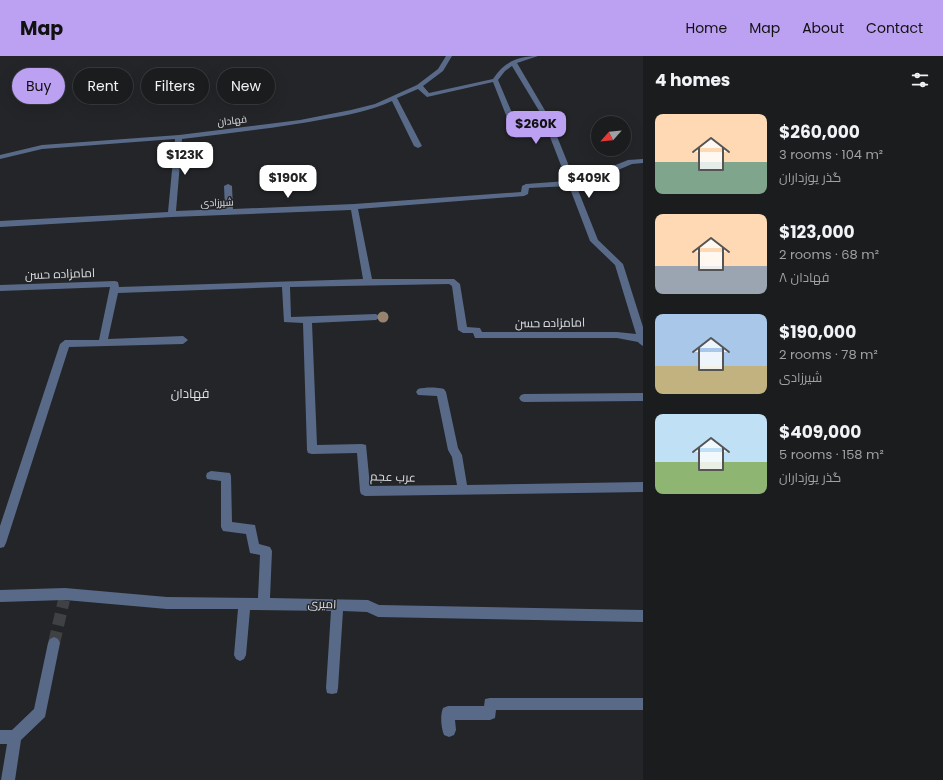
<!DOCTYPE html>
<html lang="en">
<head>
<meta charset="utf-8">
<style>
	:root { --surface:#1a1c1e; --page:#27292b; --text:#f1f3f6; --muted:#9fa1a4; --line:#383a3c; --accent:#bca0f2 }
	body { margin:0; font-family:Poppins,Cairo,sans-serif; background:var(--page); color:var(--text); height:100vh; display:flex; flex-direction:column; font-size:15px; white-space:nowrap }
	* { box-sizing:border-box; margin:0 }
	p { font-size:13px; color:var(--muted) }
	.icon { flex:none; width:22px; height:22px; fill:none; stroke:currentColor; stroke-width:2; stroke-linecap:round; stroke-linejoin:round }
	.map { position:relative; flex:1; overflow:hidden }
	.side { display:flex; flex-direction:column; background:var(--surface); width:300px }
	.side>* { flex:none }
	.top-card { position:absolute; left:12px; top:12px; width:380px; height:36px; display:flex; gap:8px }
	.needle { width:26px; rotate:243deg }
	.buttons { position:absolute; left:591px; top:60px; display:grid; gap:8px }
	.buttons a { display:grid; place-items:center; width:40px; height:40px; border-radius:50%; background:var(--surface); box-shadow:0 4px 16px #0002,0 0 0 1px var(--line); font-size:20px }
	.price { position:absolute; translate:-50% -34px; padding:0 9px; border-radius:8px; background:#fff; color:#222; font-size:13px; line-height:26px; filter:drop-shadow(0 1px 2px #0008) }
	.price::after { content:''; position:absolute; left:50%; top:24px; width:12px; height:9px; margin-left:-6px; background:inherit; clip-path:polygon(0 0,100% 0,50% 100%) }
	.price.on { background:var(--accent); color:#111 }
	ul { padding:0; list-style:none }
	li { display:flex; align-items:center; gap:12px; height:100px; padding:0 12px }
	li span { display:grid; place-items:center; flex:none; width:112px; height:80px; border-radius:8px; color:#555 }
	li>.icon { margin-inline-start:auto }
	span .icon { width:48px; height:48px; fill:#fffc; stroke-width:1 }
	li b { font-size:17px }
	h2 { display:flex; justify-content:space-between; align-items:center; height:48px; padding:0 12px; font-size:17px }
	.chip { padding:0 14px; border-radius:18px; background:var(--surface); box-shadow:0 4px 16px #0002,0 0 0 1px var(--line); font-size:14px; line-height:36px }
	.chip.on { background:var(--accent); color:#111 }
	header { display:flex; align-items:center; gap:24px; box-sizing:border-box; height:56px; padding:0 20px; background:var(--accent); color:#111 }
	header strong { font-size:19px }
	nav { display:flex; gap:22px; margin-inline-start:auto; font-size:14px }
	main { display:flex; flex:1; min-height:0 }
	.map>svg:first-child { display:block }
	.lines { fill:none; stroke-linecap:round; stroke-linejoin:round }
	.minor-tunnel { stroke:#3f4144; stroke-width:12; stroke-dasharray:12 6; stroke-linecap:butt }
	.minor { fill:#596a88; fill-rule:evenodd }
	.tree { fill:#988270 }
	.labels { text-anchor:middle; stroke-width:3; stroke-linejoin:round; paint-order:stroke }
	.far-street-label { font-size:10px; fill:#dfe0e2; stroke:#232528 }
	.street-label { font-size:12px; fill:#dfe0e2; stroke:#232528 }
	.neighbourhood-label { font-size:13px; fill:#dfe0e2; stroke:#232528 }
</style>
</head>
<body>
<header>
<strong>Map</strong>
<nav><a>Home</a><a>Map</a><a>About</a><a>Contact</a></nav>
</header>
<main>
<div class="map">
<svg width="643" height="724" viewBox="0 0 643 724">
	<rect width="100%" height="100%" fill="#232528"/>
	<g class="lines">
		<!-- minor-tunnel -->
		<polyline class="minor-tunnel" points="54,587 64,544"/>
		<!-- minor -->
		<g class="minor">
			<path d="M446 0H452L443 15 423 30 429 37 493 23C504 6 518 0 538 0L517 7 550 63 575 125 590 124 598 116 628 104 643 103V107L632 108 604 120 595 128 576 129 598 184 623 208 643 271V290L640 288 638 286 617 282H475L473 277H463L458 274 452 230 449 228 290 231 291 261 376 258 380 261 376 264 312 267 317 389 362 388 366 389 370 430 457 429 452 401 448 394 437 340 418 339 416 336 418 333C425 331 437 331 444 333L446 336 458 392 462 399 467 429 643 426V436L365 440 361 438 360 435 357 397 312 398 308 397 307 394 303 267 284 266 282 231 118 237 108 283 183 280 188 284 183 288 69 291 6 487 4 491 0 492V470L60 288 65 284H99L110 231 0 235V229L115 225 118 226 119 231 363 223 351 154 172 161 0 171V165L168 156 175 83 42 93 0 103V99L42 89 179 79 300 64 351 54 375 48 417 29 438 13ZM512 10 544 63 549 77 521 78 498 24 505 15ZM493 26 515 82 550 81 567 125 526 128 522 130 521 136 354 148 233 153 232 130 228 128 224 130 225 153 176 155 182 83C230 77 278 72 325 63 348 59 370 55 392 45L414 90 418 92 422 90 397 42 418 33 427 41ZM569 130 590 185 615 209 636 278 617 276H482L480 272 467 271 460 228 454 223H372L358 153 524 140 528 138 529 132Z"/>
			<polygon points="643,337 643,345 524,346 521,345 519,342 521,339 524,338"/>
			<polygon points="211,415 230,417 231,420 232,466 255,469 259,488 270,491 272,495 270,542 368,544 379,549 643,554 643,566 378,561 367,556 343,555 338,632 337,637 332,638 327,637 326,632 331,555 250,554 246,599 244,603 240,605 236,603 234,599 238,553 167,553 65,544 0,546 0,534 65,532 167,541 258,542 260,499 250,497 246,478 223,475 221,471 221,425 207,423 206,420 207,417"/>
			<polygon points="54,581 58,583 60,587 46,656 45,661 21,684 15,724 1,724 7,688 0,688 0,674 12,674 34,653 48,587 50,583"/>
			<path d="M490 642H643V654H496L495 662 490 664H455L456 674 454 679 449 681 444 679C441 671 440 660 443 652L448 650H484L485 643Z"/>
		</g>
	</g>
	<!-- trees -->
	<circle class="tree" cx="383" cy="261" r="5.5"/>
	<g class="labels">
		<!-- far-street labels -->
		<g class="far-street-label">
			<text transform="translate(232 64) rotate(-7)" y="4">فهادان</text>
			<text transform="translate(217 146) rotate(-2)" y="4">شیرزادی</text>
		</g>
		<!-- street labels -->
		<g class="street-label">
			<text transform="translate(60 218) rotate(-2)" y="4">امامزاده حسن</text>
			<text transform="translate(550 267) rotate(-1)" y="4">امامزاده حسن</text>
			<text transform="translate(393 421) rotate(2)" y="4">عرب عجم</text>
			<text transform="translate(322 548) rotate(2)" y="4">امیری</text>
		</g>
		<!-- neighbourhood labels -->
		<g class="neighbourhood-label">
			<text x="190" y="342">فهادان</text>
		</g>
	</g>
</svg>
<div class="buttons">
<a><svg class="needle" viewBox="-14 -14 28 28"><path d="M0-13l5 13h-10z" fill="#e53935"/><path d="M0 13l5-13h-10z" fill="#9fa1a4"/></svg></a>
</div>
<b class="price on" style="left:536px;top:89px">$260K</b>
<b class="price" style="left:185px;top:120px">$123K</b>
<b class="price" style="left:288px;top:143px">$190K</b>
<b class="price" style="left:589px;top:143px">$409K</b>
<div class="top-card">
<a class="chip on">Buy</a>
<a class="chip">Rent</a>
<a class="chip">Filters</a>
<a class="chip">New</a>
</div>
</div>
<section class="side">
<h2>4 homes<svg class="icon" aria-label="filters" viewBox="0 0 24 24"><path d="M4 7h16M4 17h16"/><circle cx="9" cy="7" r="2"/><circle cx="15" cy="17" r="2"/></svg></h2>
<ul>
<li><span style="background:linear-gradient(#ffd9b3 60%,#7fa58c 0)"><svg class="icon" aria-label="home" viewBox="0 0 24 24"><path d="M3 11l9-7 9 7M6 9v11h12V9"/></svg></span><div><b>$260,000</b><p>3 rooms · 104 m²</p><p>گذر يوزداران</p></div></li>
<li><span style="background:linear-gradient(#ffd9b3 65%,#9aa5b1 0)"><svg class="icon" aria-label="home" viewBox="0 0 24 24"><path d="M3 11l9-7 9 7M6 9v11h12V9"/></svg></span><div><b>$123,000</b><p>2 rooms · 68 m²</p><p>فهادان ۸</p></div></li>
<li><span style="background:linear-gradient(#a9c7e8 65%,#c2b280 0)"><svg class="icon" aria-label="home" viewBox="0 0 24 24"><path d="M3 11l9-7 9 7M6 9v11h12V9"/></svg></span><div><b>$190,000</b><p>2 rooms · 78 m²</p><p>شیرزادی</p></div></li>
<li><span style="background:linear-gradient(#bfe0f5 60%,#8fb573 0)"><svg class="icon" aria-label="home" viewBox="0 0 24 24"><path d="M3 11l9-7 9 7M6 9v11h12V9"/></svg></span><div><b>$409,000</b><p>5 rooms · 158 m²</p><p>گذر يوزداران</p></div></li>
</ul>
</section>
</main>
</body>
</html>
